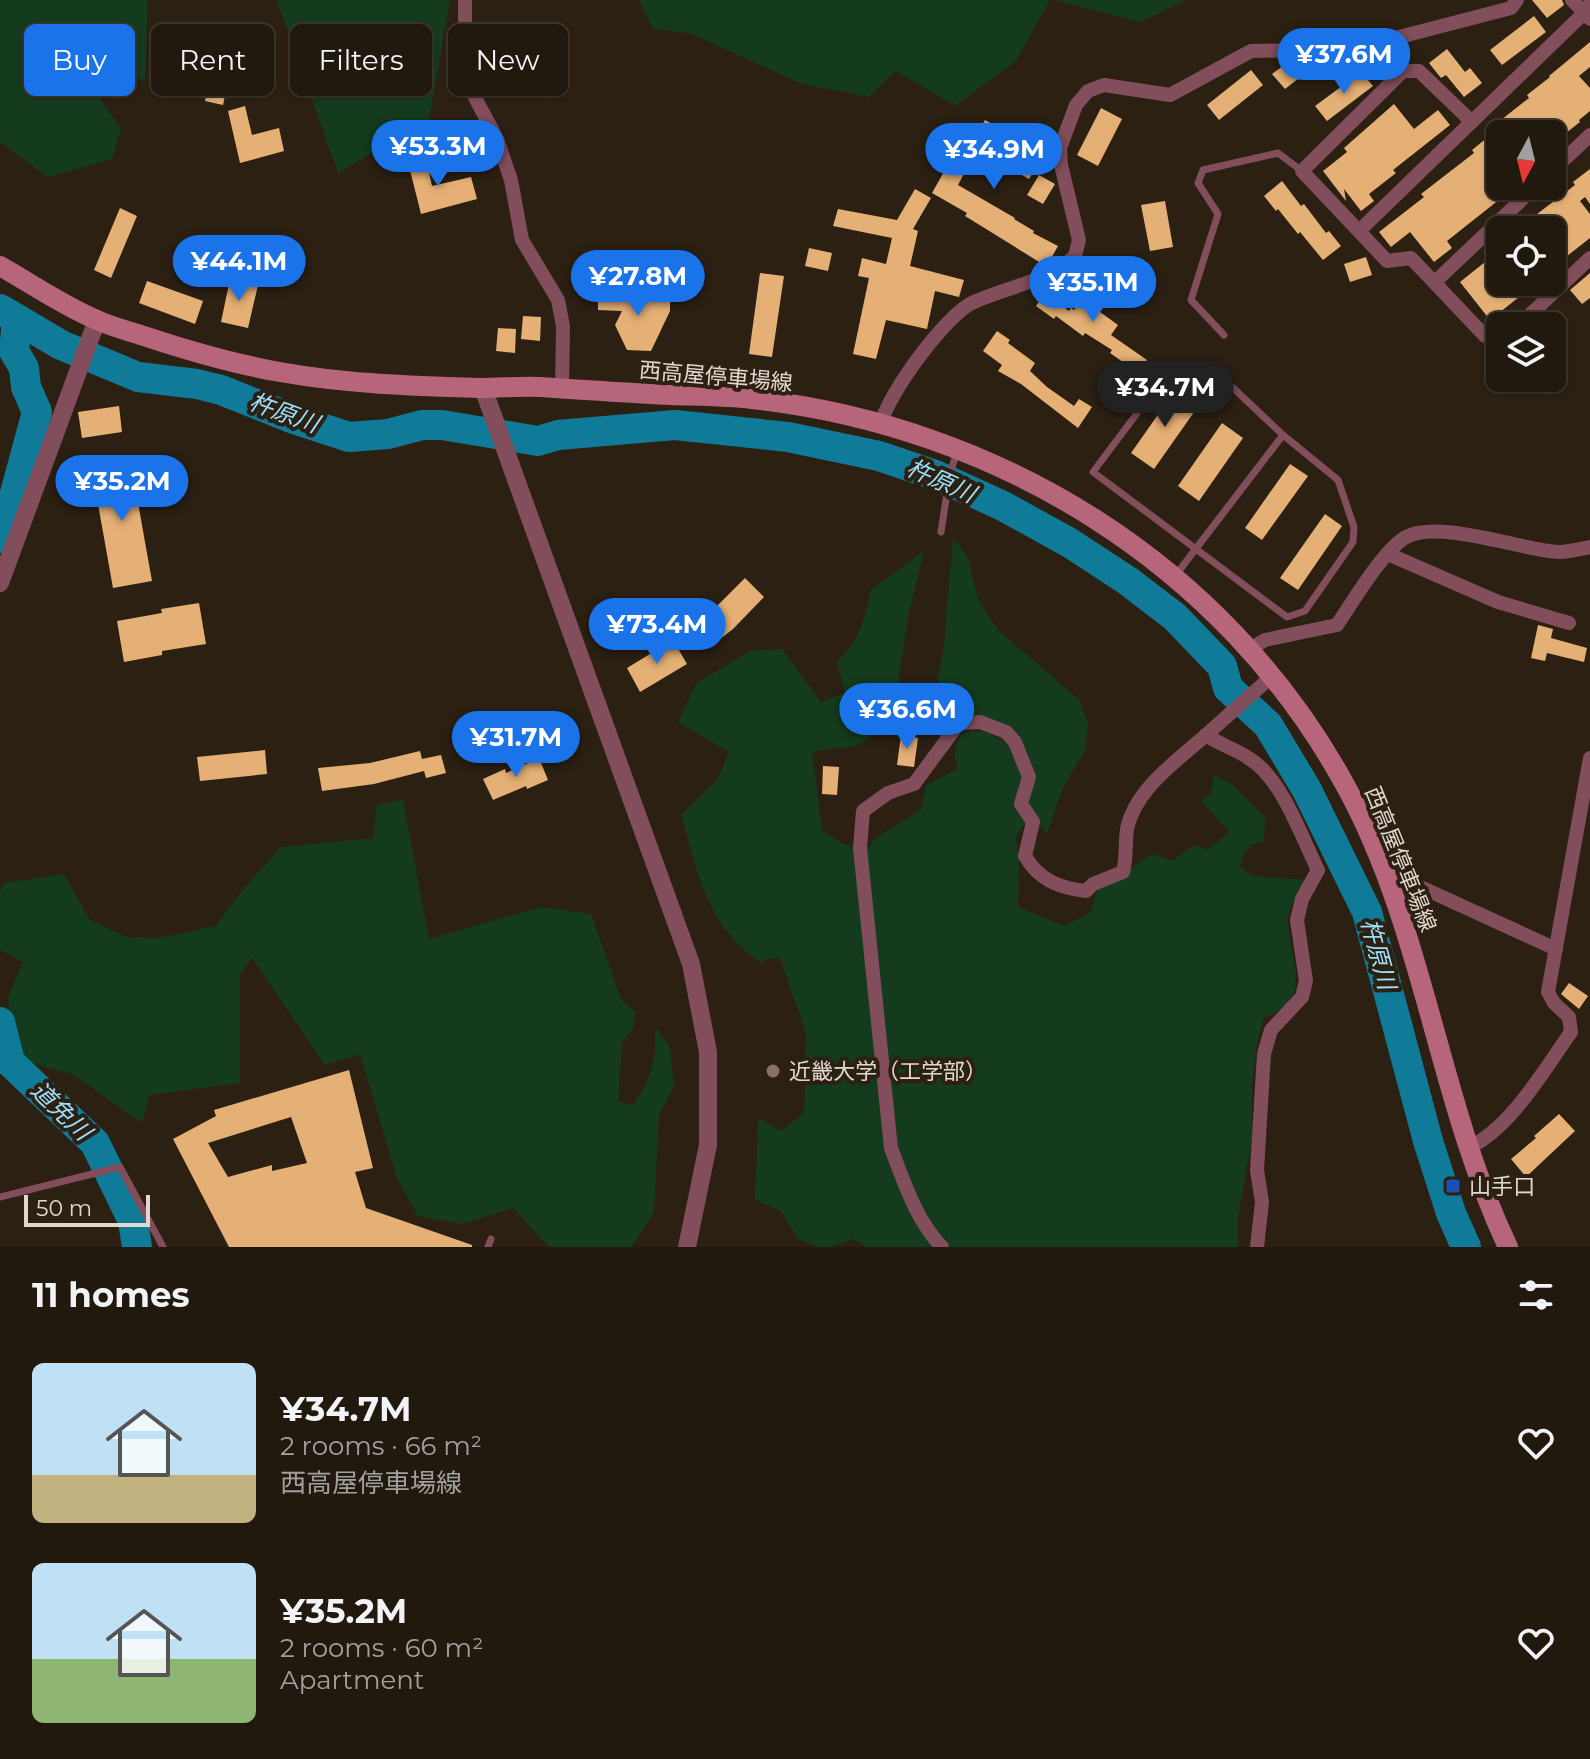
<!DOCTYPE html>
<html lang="en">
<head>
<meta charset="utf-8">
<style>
	:root { --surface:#21180e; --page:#292117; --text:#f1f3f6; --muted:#a2a09e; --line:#3e372e; --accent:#1a73e8 }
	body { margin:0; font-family:Montserrat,"Noto Sans JP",sans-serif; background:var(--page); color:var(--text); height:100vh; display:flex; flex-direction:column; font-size:30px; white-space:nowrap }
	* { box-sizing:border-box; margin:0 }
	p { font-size:26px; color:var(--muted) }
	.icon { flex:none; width:44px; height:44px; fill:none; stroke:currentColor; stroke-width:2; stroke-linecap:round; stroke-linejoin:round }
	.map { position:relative; height:1247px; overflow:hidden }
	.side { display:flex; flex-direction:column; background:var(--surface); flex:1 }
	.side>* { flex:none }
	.hud { position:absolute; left:24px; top:24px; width:800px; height:72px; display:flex; gap:16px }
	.needle { width:52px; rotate:187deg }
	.tools { position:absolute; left:1486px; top:120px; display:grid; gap:16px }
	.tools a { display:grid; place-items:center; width:80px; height:80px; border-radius:12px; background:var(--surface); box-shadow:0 2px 6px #0004,0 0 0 2px var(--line); font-size:40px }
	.scale { position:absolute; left:24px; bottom:20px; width:126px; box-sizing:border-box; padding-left:8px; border:4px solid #e0d8cf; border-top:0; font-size:22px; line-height:28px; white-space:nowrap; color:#e0d8cf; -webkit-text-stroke:6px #2c2013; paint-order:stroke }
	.price { position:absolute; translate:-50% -68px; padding:0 18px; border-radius:28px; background:var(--accent); color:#fff; font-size:26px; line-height:52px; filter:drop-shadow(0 2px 4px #0008) }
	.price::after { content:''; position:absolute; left:50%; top:48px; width:24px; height:18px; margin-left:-12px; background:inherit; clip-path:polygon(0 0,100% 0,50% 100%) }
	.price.current { background:#222; color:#fff }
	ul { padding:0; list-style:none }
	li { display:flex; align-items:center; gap:24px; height:200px; padding:0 32px }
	li span { display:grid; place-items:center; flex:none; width:224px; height:160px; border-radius:12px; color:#555 }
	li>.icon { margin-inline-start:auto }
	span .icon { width:96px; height:96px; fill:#fffc; stroke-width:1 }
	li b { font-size:34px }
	h2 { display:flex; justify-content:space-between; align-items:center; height:96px; padding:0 32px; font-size:34px }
	.pill { padding:0 28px; border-radius:12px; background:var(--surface); box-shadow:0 2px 6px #0004,0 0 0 2px var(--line); font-size:28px; line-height:72px }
	.pill.current { background:var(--accent); color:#fff }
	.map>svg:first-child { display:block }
	.green { fill:#153b1e }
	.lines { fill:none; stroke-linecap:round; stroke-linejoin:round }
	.river { stroke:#0f7b99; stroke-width:30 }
	.building { fill:#e5b075; fill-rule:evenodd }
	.service { stroke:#824e5b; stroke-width:7 }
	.minor { stroke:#824e5b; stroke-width:14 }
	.tertiary { stroke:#824e5b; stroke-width:18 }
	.secondary { stroke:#b7657b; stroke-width:20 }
	.education-dot { fill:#8d6e63; stroke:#2c2013; stroke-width:3 }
	.transit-dot { fill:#1a4fb4; stroke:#2c2013; stroke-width:3 }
	.labels { text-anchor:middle; stroke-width:8; stroke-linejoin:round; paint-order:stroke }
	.street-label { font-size:22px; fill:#e0d8cf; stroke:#2c2013 }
	.poi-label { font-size:22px; fill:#e0d8cf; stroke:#2c2013; text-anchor:start }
	.water-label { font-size:24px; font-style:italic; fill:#9bdff9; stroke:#2c2013 }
</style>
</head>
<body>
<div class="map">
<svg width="1590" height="1247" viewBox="0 0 1590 1247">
	<rect width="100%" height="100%" fill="#2c2013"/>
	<!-- green -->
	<g class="green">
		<polygon points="0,0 148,0 145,81 111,65 90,84 121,129 112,159 48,177 0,142"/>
		<polygon points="277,0 450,0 429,120 338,173"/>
		<polygon points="639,0 1050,0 1016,61 955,106 896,71 869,97 802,84 690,33 653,29"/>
		<polygon points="1054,0 1186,0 1141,22"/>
		<polygon points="953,537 968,558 978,599 998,630 1080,701 1088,724 1085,751 1063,787 1047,834 1025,804 1020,743 982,716 964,714 951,722 935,700 944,644"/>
		<path d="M924 551 908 618 892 722 859 745 812 752 822 830 843 844 856 848 888 1149 937 1247H866L853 1239 831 1247H816L797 1238 781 1211 755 1200 758 1118 781 1131 804 1113 806 1033 780 958 767 959 762 963C707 927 698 874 681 815L718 779 729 752 678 722 696 684 750 651 782 649 821 702 845 693 837 662C860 641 864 619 871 590Z"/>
		<path d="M979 731C1001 734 1025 754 1025 779 1025 801 1013 798 1025 823L1016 837 1019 863 1018 907 1064 926 1091 912 1099 886 1154 854 1172 861 1194 845 1207 850 1230 832 1201 801 1211 794 1214 775 1233 785 1266 819 1263 842 1252 844 1243 856 1240 866 1252 876 1305 880C1299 891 1288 908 1288 920 1289 957 1316 1002 1264 1017L1257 1044 1252 1084V1138L1238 1218V1247H951C924 1219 911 1183 898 1147L866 849 877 837 921 810 926 785 958 769C953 752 953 746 964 732Z"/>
		<path d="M403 800 429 939 541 907 591 914 621 999 635 1012 633 1029 622 1042 618 1101 633 1106C651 1079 657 1060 655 1027L670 1047 674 1087 659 1114 654 1213 631 1247H549L513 1208 462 1224 418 1216 397 1178 360 1054 325 1065 252 958 240 974V1083L149 1095 142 1123 72 1074 12 1058 8 997 23 962 0 950V891L4 883 64 874 90 920 126 937 158 938 216 926 240 893 281 847 373 838 377 804Z"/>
	</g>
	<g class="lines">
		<!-- river -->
		<g class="river">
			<polyline points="0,309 61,345 138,377 197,384 221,390 294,419 349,437 388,434 422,425 442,425 538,441 558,435 675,425 788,437 879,456 935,475 1003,506 1070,543 1128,581 1175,617 1222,666 1228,688 1268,725 1307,790 1367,912 1428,1141 1451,1213 1466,1247"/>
			<polyline points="0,538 14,497 37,412 26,387 24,368 14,351 17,320"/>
			<polyline points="0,1022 10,1062 95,1143 133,1221 137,1247"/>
		</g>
	</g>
	<!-- building -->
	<g class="building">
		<polygon points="1532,0 1562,0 1564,5 1547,18"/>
		<polygon points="1534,16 1546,32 1502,65 1490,50"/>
		<polygon points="1590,42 1590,67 1579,76 1590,88 1590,111 1579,120 1580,122 1552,144 1552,134 1500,134 1500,199 1447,241 1452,248 1434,262 1410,232 1391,247 1379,232 1424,197 1421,194 1474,153 1472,150 1504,124 1501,120 1529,98 1527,95 1550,77 1549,76"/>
		<polygon points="1447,49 1465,72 1470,68 1482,83 1464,97 1446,75 1441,78 1429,63"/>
		<polygon points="1291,60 1303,75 1285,89 1272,74"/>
		<polygon points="1251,70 1263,85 1219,120 1207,105"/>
		<polygon points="1361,72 1373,86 1327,121 1315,106"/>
		<polygon points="210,79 228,82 223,105 205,101"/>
		<polygon points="1394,104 1414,129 1438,110 1450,125 1393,170 1396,173 1369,194 1374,201 1361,211 1344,189 1346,201 1323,171 1347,152 1344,148"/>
		<polygon points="245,106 252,135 279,128 284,151 240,163 228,111"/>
		<polygon points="1101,108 1122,119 1098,166 1077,155"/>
		<polygon points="985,120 1001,129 998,134 1041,159 1029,179 977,149 958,185 1015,218 1014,219 1034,231 1033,233 1058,246 1049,262 1044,265 965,216 967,213 932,193 962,140 971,145"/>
		<polygon points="425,154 432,186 471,177 477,199 421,214 407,158"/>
		<polygon points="1590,169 1590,204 1585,197 1580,201 1590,214 1590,238 1552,268 1552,230 1516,230 1575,185 1573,182"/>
		<polygon points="1039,175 1055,184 1043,204 1027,195"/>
		<polygon points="1282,181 1301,206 1304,204 1326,233 1329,231 1341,246 1323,260 1300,232 1298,234 1278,209 1276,211 1264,196"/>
		<polygon points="915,189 931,198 913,229 918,231 910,266 964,280 959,297 935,291 927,329 886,320 876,359 853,354 869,278 858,276 862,258 886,264 892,238 833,226 838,209 897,220"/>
		<polygon points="1165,201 1173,247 1150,251 1141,205"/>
		<polygon points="120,208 137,216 111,278 94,270"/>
		<polygon points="809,248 832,253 828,271 805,266"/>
		<polygon points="1500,250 1500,282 1538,282 1490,320 1460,282"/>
		<polygon points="1366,257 1372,275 1350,282 1344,264"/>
		<polygon points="1147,262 1150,284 1126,288 1123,265"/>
		<polygon points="760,273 784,276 772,357 749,354"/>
		<polygon points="1590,273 1590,298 1582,304 1570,290"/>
		<polygon points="230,279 258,285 248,328 221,322"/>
		<polygon points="147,281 203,301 195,324 139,303"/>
		<polygon points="1092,286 1110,299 1100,312 1118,325 1111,335 1147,360 1140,370 1132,364 1130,367 1110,353 1112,350 1085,333 1083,336 1056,316 1054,319 1036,306 1045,293 1069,311 1071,308 1074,310"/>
		<polygon points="598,294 670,295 670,311 651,351 627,350 615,325 622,311 598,310"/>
		<polygon points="523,316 541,317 540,341 521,339"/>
		<polygon points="498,328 516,329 515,353 496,351"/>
		<polygon points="997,331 1010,340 1008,343 1035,363 1030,371 1047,387 1074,406 1079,399 1092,407 1078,428 1021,384 998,371 1002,365 983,351"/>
		<polygon points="1176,389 1199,405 1154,469 1131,453"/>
		<polygon points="119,406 122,432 82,438 78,412"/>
		<polygon points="1222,423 1243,438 1199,501 1178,486"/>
		<polygon points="130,458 152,581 113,588 91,465"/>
		<polygon points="1290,464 1308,476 1262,540 1245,528"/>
		<polygon points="1325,514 1342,526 1298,590 1280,578"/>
		<polygon points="745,578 764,597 733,629 715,643 694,618 712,604 715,608"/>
		<polygon points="199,603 206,644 162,651 162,655 124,662 117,621 162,613 161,609"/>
		<polygon points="1538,625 1553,629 1551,638 1587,648 1584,662 1547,653 1545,661 1531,658"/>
		<polygon points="673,640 687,664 640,692 627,668"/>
		<polygon points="901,735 918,738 914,767 897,765"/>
		<polygon points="265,750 267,774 200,781 197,757"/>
		<polygon points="420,751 422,759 441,755 446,773 426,778 424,771 374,784 322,791 318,768 370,763"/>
		<polygon points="539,758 548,780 527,789 526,786 493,800 483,779 505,769 506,773"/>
		<polygon points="823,766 839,767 837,795 822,794"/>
		<polygon points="1569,983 1588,996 1579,1009 1561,994"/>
		<path d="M349 1070 373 1168 355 1172 366 1208 472 1245V1247H229L173 1139 216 1116 214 1110ZM291 1117 307 1163 272 1171V1165L228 1177 208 1143Z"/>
		<polygon points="1559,1114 1575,1131 1526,1177 1511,1159 1536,1138 1534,1136"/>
	</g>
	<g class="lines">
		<!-- service -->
		<g class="service">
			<polyline points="1224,335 1191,300 1218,214 1198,183 1203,170 1278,153 1302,171"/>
			<polygon points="1162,380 1230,385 1283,435 1338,480 1354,527 1353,542 1305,611 1287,617 1093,472"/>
			<polyline points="941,532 950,473 957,452"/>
			<polyline points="1175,576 1283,435"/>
			<polyline points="0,1197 120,1167 163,1247"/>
			<polyline points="488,1247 491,1239"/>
		</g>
		<!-- minor -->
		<g class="minor">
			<polyline points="465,0 465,72 471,90 497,139 511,180 522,240 558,300 563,326 562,390"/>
			<polyline points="1572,0 1590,19"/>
			<polyline points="1472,122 1419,71 1403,71 1302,171 1387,261 1411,258 1485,336 1500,336"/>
			<polyline points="1552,171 1590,135"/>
			<polyline points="1359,231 1584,13"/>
			<polyline points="1436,281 1536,186"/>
			<polyline points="1518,326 1590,258"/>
			<path d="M881 424C887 395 947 313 974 302 1008 287 1048 281 1075 256L1079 240 1061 165 1060 148 1076 105 1088 91 1104 85 1170 95 1251 51 1353 49 1511 8 1517 0"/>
			<polyline points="1388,554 1498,602 1569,623"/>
			<path d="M1248 650 1265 640 1337 625C1352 603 1384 549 1406 537 1439 519 1521 550 1559 552 1569 552 1580 549 1590 547"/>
			<polyline points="1390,887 1414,884 1556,949"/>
			<path d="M1468 1148C1511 1128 1544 1070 1571 1032L1569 1017 1554 1003 1548 992 1590 758"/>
			<path d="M942 1247C916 1220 904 1182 891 1148L860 848 863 811 888 793 914 784 959 723 980 722 1006 732 1015 742 1029 777 1021 804 1033 822 1025 856C1039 880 1059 888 1086 891L1093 884 1123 872C1127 857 1125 843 1127 829 1135 789 1178 760 1206 735"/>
			<path d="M1257 1247 1262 1202 1257 1170 1264 1054 1271 1030 1302 997 1306 981 1297 920 1302 899 1318 870C1301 836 1282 779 1250 759 1236 749 1220 745 1206 735L1271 677"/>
		</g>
		<!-- tertiary -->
		<g class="tertiary">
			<polyline points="1584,13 1590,7"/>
			<polyline points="483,388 691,964 708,1052 708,1145 687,1247"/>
			<polyline points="0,583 97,320"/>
		</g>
		<!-- secondary -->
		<path class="secondary" d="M0 266C32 284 63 306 97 320 112 327 129 331 144 336 189 351 234 364 280 372 346 384 414 386 481 388 501 388 521 386 541 387 584 390 628 393 671 395 698 396 725 396 752 399 998 426 1223 564 1344 783 1425 928 1437 1098 1508 1247"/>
	</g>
	<!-- markers -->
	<circle class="education-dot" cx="773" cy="1071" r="8"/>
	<rect class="transit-dot" x="1445" y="1178" width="16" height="16" rx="4"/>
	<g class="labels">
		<!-- street labels -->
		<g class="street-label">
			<text transform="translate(716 376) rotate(5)" y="8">西高屋停車場線</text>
			<text transform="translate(1401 859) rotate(68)" y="8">西高屋停車場線</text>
		</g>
		<!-- poi labels -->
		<g class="poi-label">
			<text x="789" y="1079">近畿大学（工学部）</text>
			<text x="1469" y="1194">山手口</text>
		</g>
		<!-- water labels -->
		<g class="water-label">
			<text transform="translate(284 413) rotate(20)" y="8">杵原川</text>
			<text transform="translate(941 481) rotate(24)" y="8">杵原川</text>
			<text transform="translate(1378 954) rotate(75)" y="8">杵原川</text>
			<text transform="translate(61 1111) rotate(44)" y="8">道免川</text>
		</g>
	</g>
</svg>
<div class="tools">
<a><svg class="needle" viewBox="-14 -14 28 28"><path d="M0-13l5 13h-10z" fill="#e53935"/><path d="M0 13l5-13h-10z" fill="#a2a09e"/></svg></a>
<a><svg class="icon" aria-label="locate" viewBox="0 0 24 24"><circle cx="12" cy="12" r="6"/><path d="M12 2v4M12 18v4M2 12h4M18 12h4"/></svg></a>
<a><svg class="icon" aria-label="layers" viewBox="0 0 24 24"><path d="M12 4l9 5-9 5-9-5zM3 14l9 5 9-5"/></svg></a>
</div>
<div class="scale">50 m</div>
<b class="price" style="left:1344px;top:96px">¥37.6M</b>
<b class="price" style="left:438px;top:188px">¥53.3M</b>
<b class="price" style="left:994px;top:191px">¥34.9M</b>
<b class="price" style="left:239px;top:303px">¥44.1M</b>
<b class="price" style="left:638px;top:318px">¥27.8M</b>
<b class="price" style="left:1093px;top:324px">¥35.1M</b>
<b class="price current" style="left:1165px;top:429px">¥34.7M</b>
<b class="price" style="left:122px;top:523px">¥35.2M</b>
<b class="price" style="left:657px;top:666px">¥73.4M</b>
<b class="price" style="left:907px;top:751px">¥36.6M</b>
<b class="price" style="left:516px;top:779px">¥31.7M</b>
<div class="hud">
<a class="pill current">Buy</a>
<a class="pill">Rent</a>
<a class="pill">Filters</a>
<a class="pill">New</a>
</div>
</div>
<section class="side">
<h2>11 homes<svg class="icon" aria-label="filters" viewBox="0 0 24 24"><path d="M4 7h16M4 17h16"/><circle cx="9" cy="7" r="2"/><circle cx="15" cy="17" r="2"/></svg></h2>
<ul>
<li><span style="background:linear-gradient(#bfe0f5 70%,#c2b280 0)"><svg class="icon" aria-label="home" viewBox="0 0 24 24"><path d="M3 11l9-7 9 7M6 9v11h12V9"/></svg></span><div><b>¥34.7M</b><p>2 rooms · 66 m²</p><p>西高屋停車場線</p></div><svg class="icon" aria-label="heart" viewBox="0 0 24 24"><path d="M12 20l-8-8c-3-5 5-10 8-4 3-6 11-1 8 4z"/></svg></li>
<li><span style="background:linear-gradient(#bfe0f5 60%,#8fb573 0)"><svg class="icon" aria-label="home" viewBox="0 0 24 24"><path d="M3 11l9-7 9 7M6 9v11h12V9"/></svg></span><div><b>¥35.2M</b><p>2 rooms · 60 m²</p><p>Apartment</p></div><svg class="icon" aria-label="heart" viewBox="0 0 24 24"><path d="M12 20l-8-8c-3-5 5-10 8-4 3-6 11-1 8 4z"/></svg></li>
</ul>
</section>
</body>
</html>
